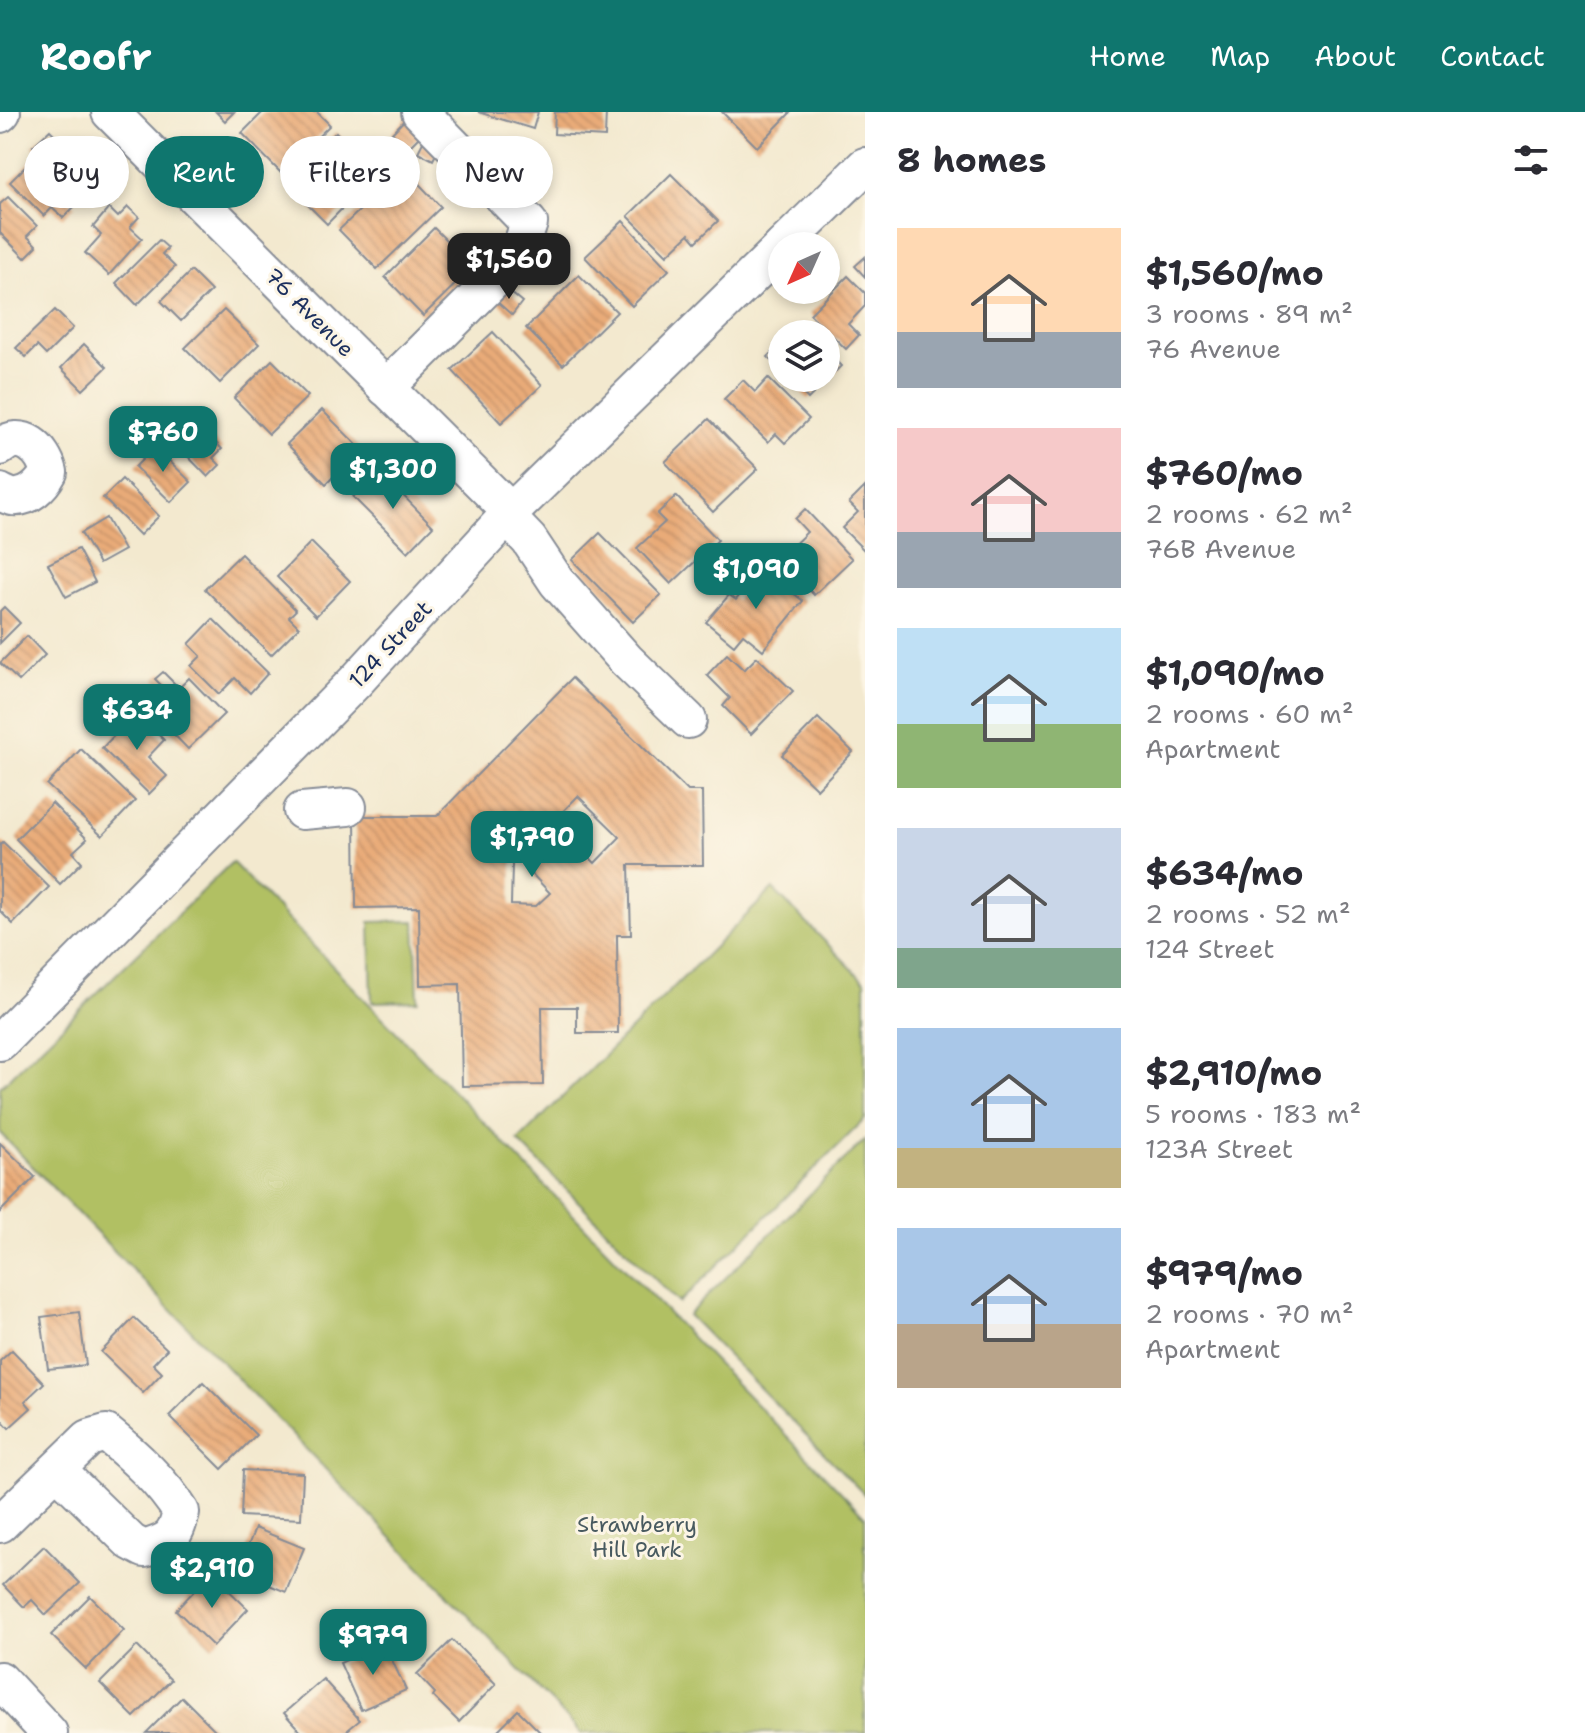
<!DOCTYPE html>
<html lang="en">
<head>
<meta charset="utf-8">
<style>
	:root { --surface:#fff; --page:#f2f2f3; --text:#2b2b33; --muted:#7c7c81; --accent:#0f766e }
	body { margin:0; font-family:"Shantell Sans",sans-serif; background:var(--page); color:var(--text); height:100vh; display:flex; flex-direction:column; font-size:30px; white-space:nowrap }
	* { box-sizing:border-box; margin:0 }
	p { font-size:26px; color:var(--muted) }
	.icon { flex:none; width:44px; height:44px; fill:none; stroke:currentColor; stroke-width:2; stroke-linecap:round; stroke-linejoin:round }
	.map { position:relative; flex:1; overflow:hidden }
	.side { display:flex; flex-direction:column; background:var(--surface); width:720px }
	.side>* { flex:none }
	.hud { position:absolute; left:24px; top:24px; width:720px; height:72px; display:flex; gap:16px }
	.needle { width:52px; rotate:225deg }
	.buttons { position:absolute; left:768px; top:120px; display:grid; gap:16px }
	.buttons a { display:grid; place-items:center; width:72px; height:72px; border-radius:50%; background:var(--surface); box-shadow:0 4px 12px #0003; font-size:40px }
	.price { position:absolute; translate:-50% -68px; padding:0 18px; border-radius:16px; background:var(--accent); color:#fff; font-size:26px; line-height:52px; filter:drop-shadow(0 2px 4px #0008) }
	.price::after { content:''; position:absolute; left:50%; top:48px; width:24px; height:18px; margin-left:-12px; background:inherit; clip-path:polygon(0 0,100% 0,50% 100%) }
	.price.selected { background:#222; color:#fff }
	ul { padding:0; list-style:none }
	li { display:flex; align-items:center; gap:24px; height:200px; padding:0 32px }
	li span { display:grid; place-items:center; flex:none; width:224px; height:160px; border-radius:0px; color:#555 }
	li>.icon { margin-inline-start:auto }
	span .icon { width:96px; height:96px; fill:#fffc; stroke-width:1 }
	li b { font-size:34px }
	h2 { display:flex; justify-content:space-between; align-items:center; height:96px; padding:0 32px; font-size:34px }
	.tag { padding:0 28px; border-radius:36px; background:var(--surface); box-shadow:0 4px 12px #0003; font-size:28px; line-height:72px }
	.tag.selected { background:var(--accent); color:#fff }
	header { display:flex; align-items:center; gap:48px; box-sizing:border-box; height:112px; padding:0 40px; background:var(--accent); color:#fff }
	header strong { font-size:38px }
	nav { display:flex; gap:44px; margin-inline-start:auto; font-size:28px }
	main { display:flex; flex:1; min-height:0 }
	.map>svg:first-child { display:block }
	.park { fill:#b1c063; stroke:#667860; stroke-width:2 }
	.building { fill:url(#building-back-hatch); fill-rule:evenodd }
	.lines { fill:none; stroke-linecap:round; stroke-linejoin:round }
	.minor-casing { stroke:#878c96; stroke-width:40 }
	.minor { stroke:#fff; stroke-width:36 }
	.labels { text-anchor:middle; stroke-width:6; stroke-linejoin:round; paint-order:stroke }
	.street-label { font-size:22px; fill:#1b2f5e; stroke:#fcf5e5 }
	.park-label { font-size:22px; fill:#485a60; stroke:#fcf5e5 }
</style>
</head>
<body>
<header>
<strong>Roofr</strong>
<nav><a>Home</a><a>Map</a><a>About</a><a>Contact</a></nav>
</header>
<main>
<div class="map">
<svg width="865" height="1621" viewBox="0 0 865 1621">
	<defs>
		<pattern id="building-back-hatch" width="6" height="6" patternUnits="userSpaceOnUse" patternTransform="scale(2)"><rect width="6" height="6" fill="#e9ab78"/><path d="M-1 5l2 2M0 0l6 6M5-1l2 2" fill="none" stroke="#c7936a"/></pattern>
	</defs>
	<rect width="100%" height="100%" fill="#fcf5e5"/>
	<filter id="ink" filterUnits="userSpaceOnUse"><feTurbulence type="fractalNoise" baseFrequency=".0125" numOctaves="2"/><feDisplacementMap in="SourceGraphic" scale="16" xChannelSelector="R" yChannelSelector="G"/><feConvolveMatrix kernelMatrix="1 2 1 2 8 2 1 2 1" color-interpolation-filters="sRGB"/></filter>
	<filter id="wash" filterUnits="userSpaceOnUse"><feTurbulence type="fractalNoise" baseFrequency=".006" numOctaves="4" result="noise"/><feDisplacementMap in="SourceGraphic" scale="32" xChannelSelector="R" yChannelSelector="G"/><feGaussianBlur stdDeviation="1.8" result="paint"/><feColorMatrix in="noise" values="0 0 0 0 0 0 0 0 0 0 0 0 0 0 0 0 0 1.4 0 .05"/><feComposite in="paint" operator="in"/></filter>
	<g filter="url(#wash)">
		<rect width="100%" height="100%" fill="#f3e9cf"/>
		<!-- park -->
		<g class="park">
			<polygon points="232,750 865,1405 865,1621 581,1621 0,1021 0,975"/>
			<polygon points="773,777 865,870 865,1007 679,1191 518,1029"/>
			<polygon points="415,809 418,889 372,890 370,810"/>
			<polygon points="865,1028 865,1383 688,1203"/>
		</g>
		<g id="blocks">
			<!-- building -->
			<g class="building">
				<polygon points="216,0 234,0 225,9"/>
				<polygon points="263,0 317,0 330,13 281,61 242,21"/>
				<polygon points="478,0 538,0 533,17"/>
				<polygon points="555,0 606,0 605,25 554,22"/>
				<polygon points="722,0 791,0 757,35"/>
				<polygon points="409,3 425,19 408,36 392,21"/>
				<polygon points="50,18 93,60 76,77 33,34"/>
				<polygon points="336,20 377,61 327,112 286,71"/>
				<polygon points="426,24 441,32 433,48 418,40"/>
				<polygon points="31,49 75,94 63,106 52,96 44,104 10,70"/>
				<polygon points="404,56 441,95 377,157 339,118"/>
				<polygon points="671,62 718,109 696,130 689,122 667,143 628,104"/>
				<polygon points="8,85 37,114 27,124 37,134 25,146 0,121 0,92"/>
				<polygon points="128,95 139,105 130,115 142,126 109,163 85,141 101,123 93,115 109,96 118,105"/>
				<polygon points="623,109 669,158 632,194 585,145"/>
				<polygon points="434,116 473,155 423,204 385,165"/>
				<polygon points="159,128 168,136 162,142 175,155 137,193 116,171"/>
				<polygon points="865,145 865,165 855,154"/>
				<polygon points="191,159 211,179 181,209 161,189"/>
				<polygon points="579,163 617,200 563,253 526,216"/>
				<polygon points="848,164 865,181 865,194 848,212 859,223 846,237 810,202"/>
				<polygon points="505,176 522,190 512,203 495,188"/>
				<polygon points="55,198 73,216 46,243 37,234 26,245 16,236"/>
				<polygon points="224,198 259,232 220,271 185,236"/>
				<polygon points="800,213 809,222 791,222"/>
				<polygon points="493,220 542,273 501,311 452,258"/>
				<polygon points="782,231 782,259 768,245"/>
				<polygon points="84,232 107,255 83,278 61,256"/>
				<polygon points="826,239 841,254 808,287 788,266 826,266"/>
				<polygon points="272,248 308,284 269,322 234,286"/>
				<polygon points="768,266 809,307 785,331 776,322 768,330 724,287 743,268 755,280"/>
				<polygon points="322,298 361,337 326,372 287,332"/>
				<polygon points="190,304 222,337 213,346 220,353 208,365 169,325"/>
				<polygon points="709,307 758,357 713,400 665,350"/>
				<polygon points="155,335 191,370 171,390 135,355"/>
				<polygon points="379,359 433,414 408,440 353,385"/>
				<polygon points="122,367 159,404 140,423 103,386"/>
				<polygon points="865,375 865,439 842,416 858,400 849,391"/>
				<polygon points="676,384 718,428 671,472 637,436 665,410 657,402"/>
				<polygon points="805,397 852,447 814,483 780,446 807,420 795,407"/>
				<polygon points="106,406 124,438 99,452 81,421"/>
				<polygon points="600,421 661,483 633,510 572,448"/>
				<polygon points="311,430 350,469 316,504 277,465"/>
				<polygon points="78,437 95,470 66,485 48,452"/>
				<polygon points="241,442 296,498 289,505 299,515 271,543 205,477"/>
				<polygon points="762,456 803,489 763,538 743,522 734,533 706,510 729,483 736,488"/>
				<polygon points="4,495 20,511 0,531 0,499"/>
				<polygon points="213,507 268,561 250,581 235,566 219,582 191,554 201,544 189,532"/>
				<polygon points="27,524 45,543 19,569 0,551"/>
				<polygon points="727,542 744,558 757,545 793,579 751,622 723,594 730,586 707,563"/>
				<polygon points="163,560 179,576 189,566 224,602 188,637 154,602 172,584 155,567"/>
				<path d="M572 566 688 679H702L703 753H629L631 823H617L618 921H577V895H542L543 973 462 974 460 872 420 873 419 795 356 796 355 704H437ZM578 684 620 725 595 751 567 724H556L530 751 531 761 550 781 536 794 511 793 512 752Z"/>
				<polygon points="136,601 164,628 148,645 167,664 149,682 102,636"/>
				<polygon points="818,606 853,640 817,677 782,643"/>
				<polygon points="81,637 135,689 102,724 47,673"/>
				<polygon points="52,691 87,727 73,740 82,750 60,772 16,727"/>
				<polygon points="3,730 49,775 13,812 0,799 0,733"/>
				<polygon points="0,1031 35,1065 0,1100"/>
				<polygon points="79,1200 86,1253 48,1257 41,1205"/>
				<polygon points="134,1206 167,1237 153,1252 162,1261 143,1281 101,1240"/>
				<polygon points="12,1238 44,1271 25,1289 31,1296 9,1316 0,1306 0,1249"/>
				<polygon points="203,1270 256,1323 222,1357 169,1304"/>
				<polygon points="243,1358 303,1361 301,1407 241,1404"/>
				<polygon points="255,1416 304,1436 286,1480 238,1460"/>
				<polygon points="44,1434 80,1471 46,1503 32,1488 24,1495 3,1473"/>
				<polygon points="211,1461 248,1497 213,1534 176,1498"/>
				<polygon points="90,1484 124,1518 86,1557 51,1523"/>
				<polygon points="452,1528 496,1572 459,1610 433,1584 435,1581 417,1562"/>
				<polygon points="384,1531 406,1578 361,1598 340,1551"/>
				<polygon points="137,1534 171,1568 134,1605 100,1571"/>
				<polygon points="323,1567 360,1608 344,1621 302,1621 284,1601"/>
				<polygon points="182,1585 215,1618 212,1621 146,1621"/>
				<polygon points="518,1598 541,1621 495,1621"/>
			</g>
		</g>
	</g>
	<g filter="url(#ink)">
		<use href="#blocks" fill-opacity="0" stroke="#878c96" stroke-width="2"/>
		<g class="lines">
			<!-- minor casing -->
			<g class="minor-casing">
				<g id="minor">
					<polyline points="110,0 511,400"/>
					<polyline points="0,2 2,0"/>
					<polyline points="783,134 865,54"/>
					<polyline points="386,276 518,144 529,111 420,0"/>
					<path d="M0 335C22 317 43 337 49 360 42 373 29 387 12 385 11 385 1 381 0 380"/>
					<polyline points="506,404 529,428 557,470 626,548 688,608"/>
					<polyline points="302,699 348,695"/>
					<polyline points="0,930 356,569 511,400 782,135"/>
					<path d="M0 1412 89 1326 106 1321C134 1344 162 1369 181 1400 175 1427 169 1429 144 1437L131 1430 57 1358"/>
					<polyline points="0,1568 49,1621"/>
				</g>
			</g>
			<!-- minor -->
			<use href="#minor" class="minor"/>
		</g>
	</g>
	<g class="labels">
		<!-- street labels -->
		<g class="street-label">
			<text transform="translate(310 200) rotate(45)" y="8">76 Avenue</text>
			<text transform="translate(390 532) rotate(-47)" y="8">124 Street</text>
		</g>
		<!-- park labels -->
		<g class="park-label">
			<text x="637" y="1420">Strawberry<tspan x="637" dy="25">Hill Park</tspan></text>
		</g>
	</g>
</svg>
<div class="buttons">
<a><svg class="needle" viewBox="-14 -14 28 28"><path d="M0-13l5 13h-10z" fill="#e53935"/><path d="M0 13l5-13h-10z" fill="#7c7c81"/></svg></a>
<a><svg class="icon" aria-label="layers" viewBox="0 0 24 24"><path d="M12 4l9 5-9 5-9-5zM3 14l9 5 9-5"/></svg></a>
</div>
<b class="price selected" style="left:509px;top:189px">$1,560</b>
<b class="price" style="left:163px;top:362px">$760</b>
<b class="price" style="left:393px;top:399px">$1,300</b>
<b class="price" style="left:756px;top:499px">$1,090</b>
<b class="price" style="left:137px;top:640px">$634</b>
<b class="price" style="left:532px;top:767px">$1,790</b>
<b class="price" style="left:212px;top:1498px">$2,910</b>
<b class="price" style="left:373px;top:1565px">$979</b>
<div class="hud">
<a class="tag">Buy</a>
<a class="tag selected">Rent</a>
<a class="tag">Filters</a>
<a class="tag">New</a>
</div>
</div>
<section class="side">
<h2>8 homes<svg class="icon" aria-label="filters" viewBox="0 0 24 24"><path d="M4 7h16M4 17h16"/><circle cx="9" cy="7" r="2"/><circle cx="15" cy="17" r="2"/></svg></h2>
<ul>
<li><span style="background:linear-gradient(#ffd9b3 65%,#9aa5b1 0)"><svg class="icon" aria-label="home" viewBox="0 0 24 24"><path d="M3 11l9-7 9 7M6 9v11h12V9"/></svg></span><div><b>$1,560/mo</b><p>3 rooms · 89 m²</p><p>76 Avenue</p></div></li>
<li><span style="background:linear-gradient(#f6c9c9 65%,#9aa5b1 0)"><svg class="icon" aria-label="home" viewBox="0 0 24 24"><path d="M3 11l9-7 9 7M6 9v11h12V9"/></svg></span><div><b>$760/mo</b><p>2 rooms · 62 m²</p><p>76B Avenue</p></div></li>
<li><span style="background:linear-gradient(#bfe0f5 60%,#8fb573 0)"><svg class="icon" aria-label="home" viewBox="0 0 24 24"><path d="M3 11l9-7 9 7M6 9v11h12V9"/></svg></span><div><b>$1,090/mo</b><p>2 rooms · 60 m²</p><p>Apartment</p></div></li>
<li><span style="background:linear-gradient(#c9d6e8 75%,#7fa58c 0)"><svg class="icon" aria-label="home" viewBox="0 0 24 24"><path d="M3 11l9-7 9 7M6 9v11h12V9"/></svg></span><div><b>$634/mo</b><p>2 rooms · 52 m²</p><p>124 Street</p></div></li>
<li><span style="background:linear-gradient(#a9c7e8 75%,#c2b280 0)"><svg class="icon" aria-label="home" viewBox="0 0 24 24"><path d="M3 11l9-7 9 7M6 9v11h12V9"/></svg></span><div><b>$2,910/mo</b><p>5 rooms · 183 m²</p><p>123A Street</p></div></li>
<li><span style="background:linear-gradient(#a9c7e8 60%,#b9a48a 0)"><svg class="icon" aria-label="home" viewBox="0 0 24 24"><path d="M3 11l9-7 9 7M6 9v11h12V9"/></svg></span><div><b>$979/mo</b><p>2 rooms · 70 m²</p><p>Apartment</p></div></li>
</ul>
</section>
</main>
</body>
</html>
